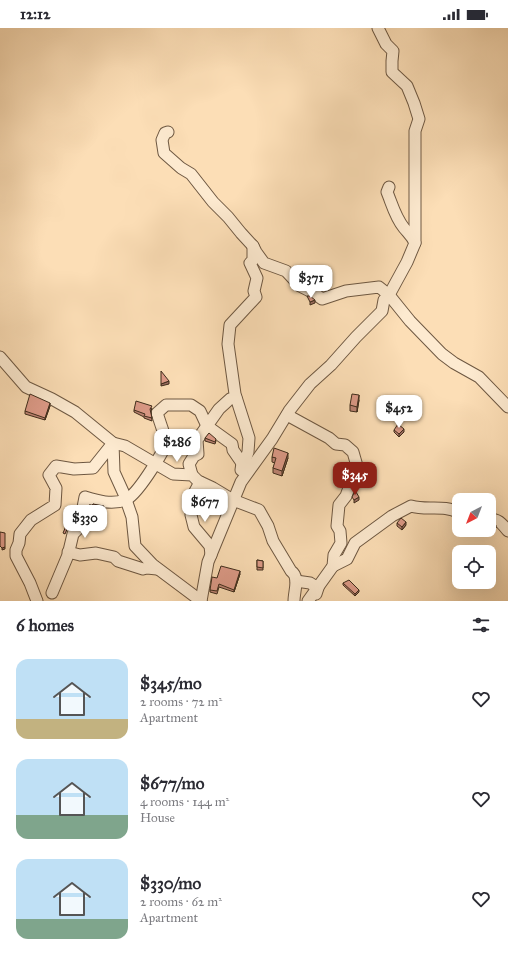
<!DOCTYPE html>
<html lang="en">
<head>
<meta charset="utf-8">
<style>
	:root { --surface:#fff; --page:#f2f2f3; --text:#2b2b33; --muted:#7c7c81; --accent:#8f2418 }
	body { margin:0; font-family:"IM FELL Great Primer",serif; background:var(--page); color:var(--text); height:100vh; display:flex; flex-direction:column; font-size:15px; white-space:nowrap }
	* { box-sizing:border-box; margin:0 }
	p { font-size:13px; color:var(--muted) }
	.icon { flex:none; width:22px; height:22px; fill:none; stroke:currentColor; stroke-width:2; stroke-linecap:round; stroke-linejoin:round }
	.map { position:relative; height:573px; overflow:hidden }
	.details { display:flex; flex-direction:column; background:var(--surface); flex:1 }
	.details>* { flex:none }
	.needle { width:26px; rotate:222deg }
	.buttons { position:absolute; left:452px; top:465px; display:grid; gap:8px }
	.buttons a { display:grid; place-items:center; width:44px; height:44px; border-radius:8px; background:var(--surface); box-shadow:0 4px 16px #0002; font-size:20px }
	.price { position:absolute; translate:-50% -34px; padding:0 9px; border-radius:8px; background:#fff; color:#222; font-size:13px; line-height:26px; filter:drop-shadow(0 1px 2px #0008) }
	.price::after { content:''; position:absolute; left:50%; top:24px; width:12px; height:9px; margin-left:-6px; background:inherit; clip-path:polygon(0 0,100% 0,50% 100%) }
	.price.on { background:var(--accent); color:#fff }
	ul { padding:0; list-style:none }
	li { display:flex; align-items:center; gap:12px; height:100px; padding:0 16px }
	li span { display:grid; place-items:center; flex:none; width:112px; height:80px; border-radius:12px; color:#555 }
	li>.icon { margin-inline-start:auto }
	span .icon { width:48px; height:48px; fill:#fffc; stroke-width:1 }
	li b { font-size:17px }
	h2 { display:flex; justify-content:space-between; align-items:center; height:48px; padding:0 16px; font-size:17px }
	.status { display:flex; justify-content:space-between; align-items:center; height:28px; padding:0 20px; background:var(--surface); direction:ltr }
	.status svg { height:11px; fill:currentColor }
	.map>svg:first-child { display:block }
	.lines { fill:none; stroke-linecap:round; stroke-linejoin:round }
	.minor-casing { stroke:#6e5842; stroke-width:13 }
	.minor { stroke:#fdead0; stroke-width:11 }
	.wall { fill:#bf8576; stroke:#3e2c1b }
	.shaded-wall { fill:#9b6c60; stroke:#3e2c1b }
	.building { fill:#de9b89; stroke:#3e2c1b }
</style>
</head>
<body>
<div class="status"><b>12:12</b><svg viewBox="0 0 49 12"><path d="M0 12V9h3v3zM5 12V6h3v6zM10 12V3h3v9zM15 12V0h3v12zM26 1h20v11H26zM47 4h2v5h-2z"/></svg></div>
<div class="map">
<svg width="508" height="573" viewBox="0 0 508 573">
	<rect width="100%" height="100%" fill="#fcdeb6"/>
	<filter id="stains"><feTurbulence type="fractalNoise" baseFrequency=".005" numOctaves="4"/><feColorMatrix values="0 0 0 0 .2 0 0 0 0 .09 0 0 0 0 .02 0 0 0 .5 -.17"/></filter>
	<radialGradient id="worn" r=".72"><stop offset=".6" stop-color="#630" stop-opacity="0"/><stop offset="1" stop-color="#630" stop-opacity=".3"/></radialGradient>
	<g class="lines">
		<!-- minor casing -->
		<g class="minor-casing">
			<g id="minor">
				<polyline points="378,0 386,16 393,23 392,33 392,44 407,58 414,75 419,91 415,103 415,215"/>
				<polyline points="168,104 165,105 162,112 164,125 181,140 191,146 213,174 228,189 241,205 253,218 256,224 264,235 286,243 300,258 314,265 322,271 346,263 379,259 389,267 410,293 442,326 454,335 479,349 508,379"/>
				<polyline points="0,329 26,359 52,371 75,384 113,415 114,444 124,466 132,489 135,518 153,537 201,573"/>
				<polyline points="287,387 329,410 336,416 345,417 353,424 357,438 346,468 339,477 337,498 340,503 341,515 334,527 333,538 308,573"/>
				<polyline points="241,442 242,435 245,433 248,424 249,410 235,366 228,316 230,297 256,269 254,263 257,250 250,235 253,232 253,218"/>
				<polyline points="192,447 189,436 194,428 198,426 197,412 219,381 230,371 236,370"/>
				<polyline points="200,454 192,469 191,487 194,499 210,518 211,527"/>
				<path d="M489 491C499 491 502 496 508 503"/>
				<polyline points="68,524 80,527 96,525 114,529 118,533 143,541 147,540 157,541"/>
				<path d="M333 538 347 531 355 515 392 488 411 478C427 483 444 476 459 485"/>
				<polyline points="296,553 310,555 318,560 316,566"/>
				<path d="M52 565 68 527 73 506 79 500 85 469C98 473 112 477 125 472 137 468 161 427 167 415L157 385 166 377H191L200 383 207 398 232 416 233 422 242 435"/>
				<path d="M37 573 30 555 16 528V522L19 515 20 506 31 492 55 477 56 460 49 447 56 438 74 441 93 440 113 415 125 418 173 446 192 447 198 453 213 460 233 472 259 482 268 498 273 513 291 543C300 549 294 563 294 573"/>
				<path d="M201 573 208 534 241 454 272 411 289 383 310 356 331 337 356 309 382 283 384 272 389 267 407 234 415 215C412 208 408 205 404 200 395 189 392 176 387 164L389 159"/>
			</g>
		</g>
		<!-- minor -->
		<use href="#minor" class="minor"/>
	</g>
	<!-- wall -->
	<g class="wall">
		<polygon points="359,372 357,384 350,383 350,377"/>
		<polygon points="50,378 45,392 25,386 25,383"/>
		<polygon points="152,380 151,383 152,393 144,390 144,389 134,384 134,382"/>
		<polygon points="394,402 404,404 399,409 394,404"/>
		<polygon points="205,410 216,413 215,416 205,413"/>
		<polygon points="272,429 288,430 282,448 273,445 273,440 275,435 272,434"/>
		<polygon points="93,476 104,481 102,485 99,484 98,490 90,488 90,485"/>
		<polygon points="397,495 406,497 402,502 397,498"/>
		<polygon points="489,496 496,500 493,503 489,499"/>
		<polygon points="257,532 263,533 263,542 257,542"/>
		<polygon points="240,546 234,564 219,559 217,566 210,564 210,562 217,550"/>
		<polygon points="343,555 359,564 355,568 343,557"/>
	</g>
	<!-- shaded-wall -->
	<g class="shaded-wall">
		<polygon points="315,272 315,275 310,277 310,274"/>
		<polygon points="169,353 169,356 161,358 161,356"/>
		<polygon points="359,367 359,372 357,384 357,379"/>
		<polygon points="50,375 50,378 45,392 45,390"/>
		<polygon points="404,401 404,404 399,409 399,406"/>
		<polygon points="288,425 288,430 282,448 282,443"/>
		<polygon points="359,469 359,472 354,475 354,472"/>
		<polygon points="406,494 406,497 402,502 402,499"/>
		<polygon points="496,497 496,500 493,503 493,500"/>
		<polygon points="5,519 5,521 2,522 2,520"/>
		<polygon points="240,543 240,546 234,564 234,562"/>
		<polygon points="359,562 359,564 355,568 355,566"/>
	</g>
	<!-- building -->
	<g class="building">
		<polygon points="307,268 310,268 315,272 310,274"/>
		<polygon points="161,343 169,353 161,356"/>
		<polygon points="30,366 50,375 45,390 25,383"/>
		<polygon points="352,366 359,367 357,379 350,377"/>
		<polygon points="136,373 152,378 150,381 152,390 144,388 145,386 134,382"/>
		<polygon points="398,396 404,401 399,406 394,402"/>
		<polygon points="209,405 216,411 215,414 205,410"/>
		<polygon points="274,420 288,425 282,443 273,440 276,430 272,429"/>
		<polygon points="356,464 359,469 354,472 352,469 354,465"/>
		<polygon points="93,476 104,478 102,483 99,482 98,487 90,485"/>
		<polygon points="401,490 406,494 402,499 397,495"/>
		<polygon points="489,496 496,497 493,500"/>
		<polygon points="66,498 68,499 65,506 63,505"/>
		<polygon points="0,504 5,505 5,519 2,520 0,518"/>
		<polygon points="257,532 263,533 263,540 257,539"/>
		<polygon points="221,538 240,543 234,562 219,556 217,563 210,562 212,549 217,550"/>
		<polygon points="349,552 359,562 355,566 343,555"/>
	</g>
	<rect width="100%" height="100%" filter="url(#stains)"/>
	<rect width="100%" height="100%" fill="url(#worn)"/>
</svg>
<div class="buttons">
<a><svg class="needle" viewBox="-14 -14 28 28"><path d="M0-13l5 13h-10z" fill="#e53935"/><path d="M0 13l5-13h-10z" fill="#7c7c81"/></svg></a>
<a><svg class="icon" aria-label="locate" viewBox="0 0 24 24"><circle cx="12" cy="12" r="6"/><path d="M12 2v4M12 18v4M2 12h4M18 12h4"/></svg></a>
</div>
<b class="price" style="left:311px;top:271px">$371</b>
<b class="price" style="left:399px;top:401px">$452</b>
<b class="price" style="left:177px;top:435px">$286</b>
<b class="price on" style="left:355px;top:468px">$345</b>
<b class="price" style="left:205px;top:495px">$677</b>
<b class="price" style="left:85px;top:511px">$330</b>
</div>
<section class="details">
<h2>6 homes<svg class="icon" aria-label="filters" viewBox="0 0 24 24"><path d="M4 7h16M4 17h16"/><circle cx="9" cy="7" r="2"/><circle cx="15" cy="17" r="2"/></svg></h2>
<ul>
<li><span style="background:linear-gradient(#bfe0f5 75%,#c2b280 0)"><svg class="icon" aria-label="home" viewBox="0 0 24 24"><path d="M3 11l9-7 9 7M6 9v11h12V9"/></svg></span><div><b>$345/mo</b><p>2 rooms · 72 m²</p><p>Apartment</p></div><svg class="icon" aria-label="heart" viewBox="0 0 24 24"><path d="M12 20l-8-8c-3-5 5-10 8-4 3-6 11-1 8 4z"/></svg></li>
<li><span style="background:linear-gradient(#bfe0f5 70%,#7fa58c 0)"><svg class="icon" aria-label="home" viewBox="0 0 24 24"><path d="M3 11l9-7 9 7M6 9v11h12V9"/></svg></span><div><b>$677/mo</b><p>4 rooms · 144 m²</p><p>House</p></div><svg class="icon" aria-label="heart" viewBox="0 0 24 24"><path d="M12 20l-8-8c-3-5 5-10 8-4 3-6 11-1 8 4z"/></svg></li>
<li><span style="background:linear-gradient(#bfe0f5 75%,#7fa58c 0)"><svg class="icon" aria-label="home" viewBox="0 0 24 24"><path d="M3 11l9-7 9 7M6 9v11h12V9"/></svg></span><div><b>$330/mo</b><p>2 rooms · 62 m²</p><p>Apartment</p></div><svg class="icon" aria-label="heart" viewBox="0 0 24 24"><path d="M12 20l-8-8c-3-5 5-10 8-4 3-6 11-1 8 4z"/></svg></li>
</ul>
</section>
</body>
</html>
